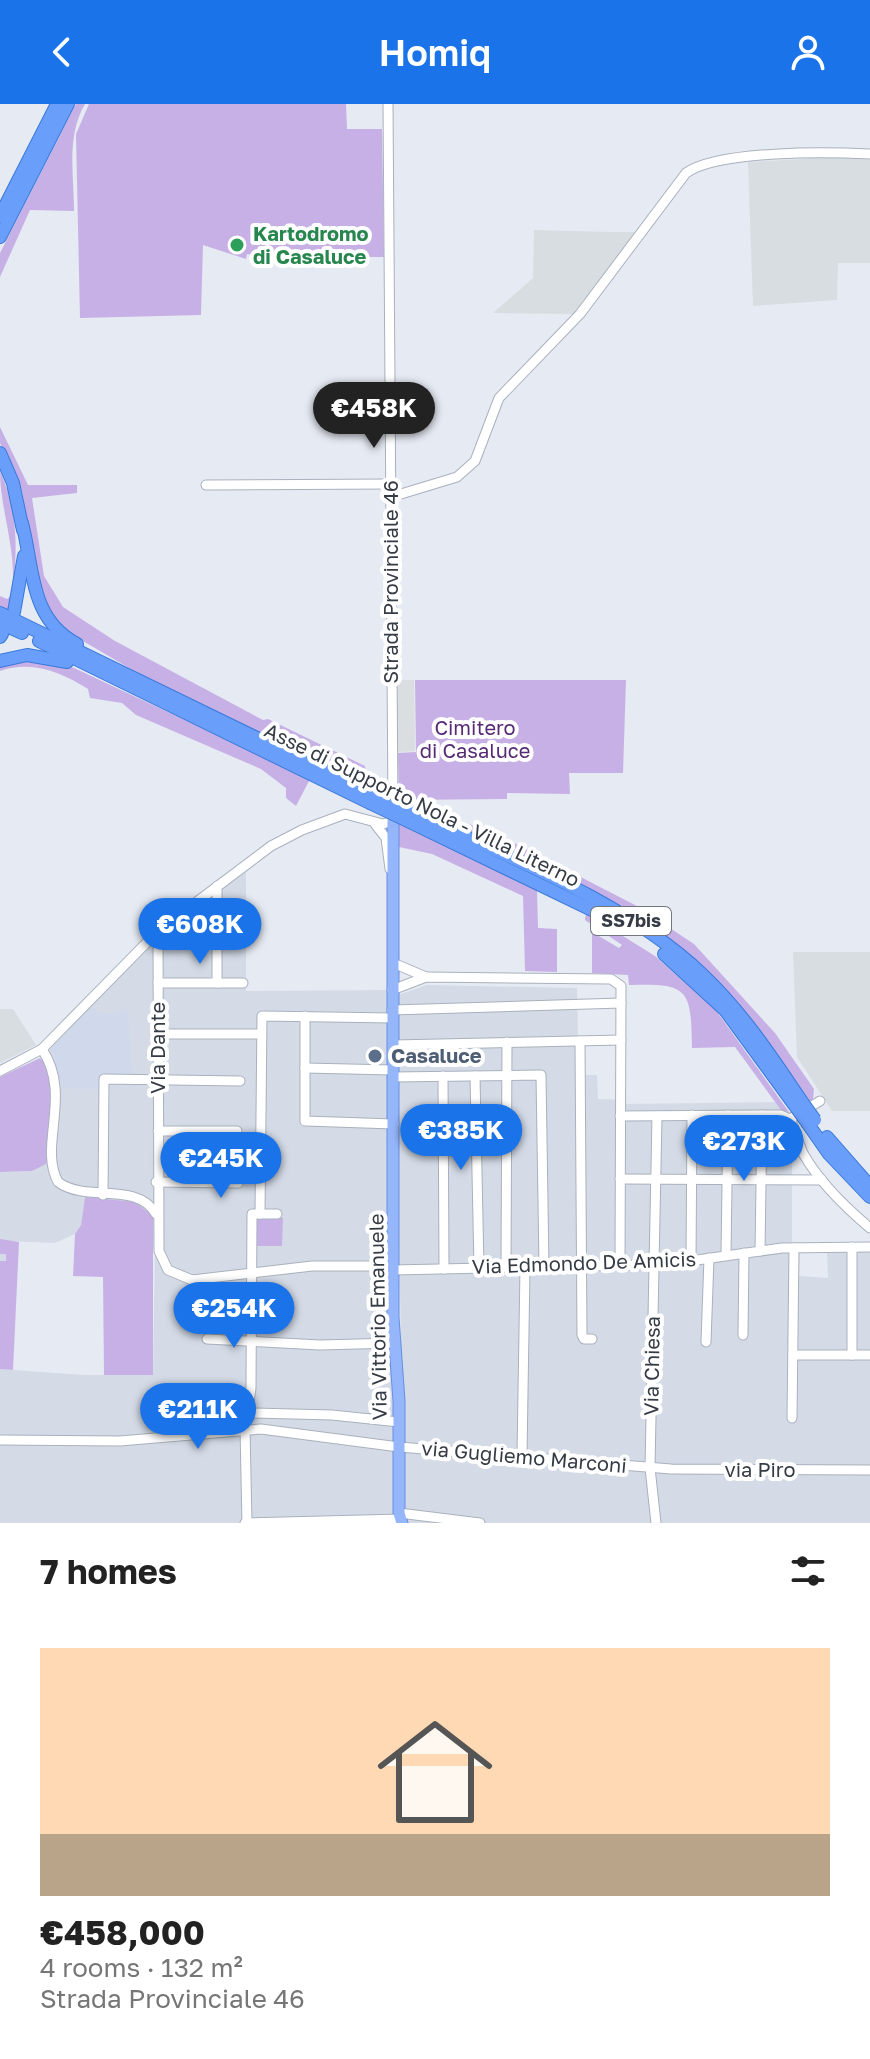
<!DOCTYPE html>
<html lang="en">
<head>
<meta charset="utf-8">
<style>
	:root { --surface:#fff; --page:#f2f2f2; --text:#222; --muted:#767676; --line:#e0e0e0; --accent:#1a73e8 }
	body { margin:0; font-family:"Golos Text",sans-serif; background:var(--page); color:var(--text); height:100vh; display:flex; flex-direction:column; font-size:30px; white-space:nowrap }
	* { box-sizing:border-box; margin:0 }
	p { font-size:26px; color:var(--muted) }
	.icon { flex:none; width:44px; height:44px; fill:none; stroke:currentColor; stroke-width:2; stroke-linecap:round; stroke-linejoin:round }
	.map { position:relative; height:1419px; overflow:hidden }
	.panel { display:flex; flex-direction:column; background:var(--surface); flex:1 }
	.panel>* { flex:none }
	.price { position:absolute; translate:-50% -68px; padding:0 18px; border-radius:28px; background:var(--accent); color:#fff; font-size:26px; line-height:52px; filter:drop-shadow(0 2px 4px #0008) }
	.price::after { content:''; position:absolute; left:50%; top:48px; width:24px; height:18px; margin-left:-12px; background:inherit; clip-path:polygon(0 0,100% 0,50% 100%) }
	.price.on { background:#222; color:#fff }
	ul { padding:0; list-style:none }
	li { display:grid; align-content:center; gap:16px; height:424px; padding:0 40px }
	li+li { border-top:2px solid var(--line) }
	li span { display:grid; place-items:center; height:248px; border-radius:0px; color:#555 }
	li>.icon { margin-inline-start:auto }
	span .icon { width:144px; height:144px; fill:#fffc; stroke-width:1 }
	li b { font-size:34px }
	h2 { display:flex; justify-content:space-between; align-items:center; height:96px; padding:0 40px; font-size:34px }
	header { display:flex; justify-content:space-between; align-items:center; height:104px; padding:0 40px; background:var(--accent); color:#fff; font-size:36px; font-weight:600 }
	.map>svg:first-child { display:block }
	.residential { fill:#d4dbe7 }
	.industrial { fill:#d8dde2 }
	.education { fill:#d0d9ec }
	.green { fill:#c7b0e6 }
	.parking { fill:#dbdee1 }
	.lines { fill:none; stroke-linecap:round; stroke-linejoin:round }
	.minor-casing { stroke:#a9b1be; stroke-width:11 }
	.major-casing { stroke:#668ee1; stroke-width:13 }
	.highway-casing { stroke:#3979da; stroke-width:14 }
	.minor { stroke:#fff; stroke-width:9 }
	.major { stroke:#96b6fc; stroke-width:11 }
	.highway { stroke:#699efa; stroke-width:12 }
	.highway-bridge-casing { stroke:#3979da; stroke-width:14; stroke-linecap:butt }
	.highway-bridge { stroke:#699efa; stroke-width:12 }
	.leisure-dot { fill:#2e9e5b; stroke:#fff; stroke-width:3 }
	.service-dot { fill:#5c6f8a; stroke:#fff; stroke-width:3 }
	.labels { text-anchor:middle; stroke-width:8; stroke-linejoin:round; paint-order:stroke }
	.shield { fill:#fff; stroke:#72767d; stroke-width:2 }
	.shield-label { font-size:18px; font-weight:bold; fill:#363c45 }
	.leisure-label { font-size:20px; font-weight:bold; fill:#27864d; stroke:#fff; text-anchor:start }
	.street-label { font-size:20px; fill:#363c45; stroke:#fff }
	.park-label { font-size:20px; fill:#572a76; stroke:#fff }
	.service-label { font-size:20px; font-weight:bold; fill:#4e5e75; stroke:#fff; text-anchor:start }
</style>
</head>
<body>
<header><svg class="icon" aria-label="back" viewBox="0 0 24 24"><path d="M15 5l-7 7 7 7"/></svg>Homiq<svg class="icon" aria-label="person" viewBox="0 0 24 24"><circle cx="12" cy="8" r="4"/><path d="M4 21q1-7 8-7t8 7"/></svg></header>
<div class="map">
<svg width="870" height="1419" viewBox="0 0 870 1419">
	<rect width="100%" height="100%" fill="#e6eaf3"/>
	<!-- residential -->
	<g class="residential">
		<polygon points="246,767 246,887 389,886 398,1419 0,1419 0,1265 84,1271 153,1271 155,1144 85,1093 81,1121 75,1130 55,1139 7,1137 6,1157 0,1157 0,1068 32,1067 45,958 38,951 164,827"/>
		<polygon points="427,881 577,884 578,932 583,971 597,971 598,995 625,996 626,1000 776,998 781,1006 793,1011 800,1034 792,1039 792,1140 800,1140 799,1172 828,1174 827,1149 870,1148 870,1419 404,1419 395,892"/>
	</g>
	<!-- industrial -->
	<g class="industrial">
		<polygon points="840,53 870,56 870,159 838,159 837,196 753,202 748,58"/>
		<polygon points="534,126 610,128 639,128 577,210 493,209 533,174"/>
		<polygon points="793,848 870,848 870,1007 832,1007 797,953"/>
		<polygon points="0,905 13,905 36,941 0,959"/>
	</g>
	<!-- education -->
	<polygon class="education" points="92,903 100,910 122,908 125,904 128,908 132,970 102,970 102,985 62,984 51,945"/>
	<!-- green -->
	<g class="green">
		<path d="M76 0H85C66 32 74 71 74 107L30 106 0 173V149Z"/>
		<polygon points="89,0 346,0 347,25 382,25 384,153 340,153 339,147 331,147 331,153 272,154 247,150 246,155 203,141 201,211 80,214 76,30"/>
		<polygon points="0,323 28,381 77,381 77,389 32,394 44,472 63,503 115,537 263,616 268,615 365,662 367,681 141,571 59,523 40,495 22,387 0,339"/>
		<path d="M0 367C21 414 17 457 10 507L0 502V492L7 495 11 492C19 451 0 408 0 367Z"/>
		<path d="M15 555 53 556 72 563 310 675 296 702 286 694V684L261 665 136 611 122 599 90 594 88 585C61 568 32 556 0 567V559Z"/>
		<polygon points="415,576 626,576 623,669 569,669 570,690 507,689 507,695 399,696 398,649 416,648"/>
		<polygon points="463,718 495,729 635,801 694,840 775,929 814,985 813,995 809,999 743,906 690,854 449,721"/>
		<polygon points="399,719 537,785 538,824 557,825 557,868 525,867 523,792 432,750 399,743"/>
		<path d="M586 809 655 852 715 905 789 1008 781 1006 735 943 692 944C691 885 689 879 629 881L628 871 592 869V828L619 844 622 841 585 816Z"/>
		<path d="M40 954C58 970 52 1038 46 1060L32 1067 0 1068V973Z"/>
		<polygon points="85,1093 135,1098 153,1112 153,1271 104,1271 103,1173 73,1172 75,1130 81,1121"/>
		<polygon points="261,1113 283,1114 282,1142 253,1142 256,1115"/>
		<polygon points="0,1135 19,1138 13,1266 0,1265 0,1157 6,1157 6,1150 0,1150"/>
	</g>
	<!-- parking -->
	<polygon class="parking" points="396,576 414,576 415,647 398,648"/>
	<g class="lines">
		<!-- minor casing -->
		<g class="minor-casing">
			<g id="minor">
				<polyline points="388,0 393,705"/>
				<polyline points="206,381 390,380"/>
				<path d="M391 393 457 373 475 357 499 294 580 210 686 69C719 46 828 48 870 50"/>
				<polyline points="375,720 386,734 390,765"/>
				<polyline points="217,782 217,879"/>
				<polyline points="158,827 159,1147 168,1166 192,1176 312,1162 393,1162"/>
				<polyline points="393,859 426,873"/>
				<polyline points="158,879 243,879"/>
				<polyline points="392,886 426,873 611,875 621,882 620,1161"/>
				<polyline points="392,906 621,899"/>
				<polyline points="305,912 305,1017 394,1020"/>
				<polyline points="158,930 261,930"/>
				<polyline points="580,937 582,1231 584,1235 592,1235"/>
				<polyline points="393,941 621,936"/>
				<path d="M42 945C73 992 38 1041 58 1078 86 1099 137 1077 156 1110"/>
				<polyline points="305,964 393,966"/>
				<polyline points="0,967 42,945 158,827 271,742 302,726 345,710 383,720 393,717"/>
				<polyline points="443,972 444,1165"/>
				<polyline points="475,972 479,1164"/>
				<polyline points="393,973 541,971 544,1163"/>
				<polyline points="620,1012 781,1011 790,1015 820,997"/>
				<path d="M790 1015C796 1026 798 1040 804 1051 821 1080 845 1103 870 1124"/>
				<polyline points="158,1027 237,1027"/>
				<polyline points="620,1075 822,1076"/>
				<polyline points="156,1078 238,1079 239,1059"/>
				<polyline points="103,1091 104,975 240,977"/>
				<polyline points="260,1110 262,912 393,914"/>
				<polyline points="852,1143 852,1251"/>
				<polyline points="760,1147 762,1011"/>
				<polyline points="726,1151 728,1011"/>
				<polyline points="691,1157 692,1011"/>
				<polyline points="506,1163 507,938"/>
				<polyline points="393,1166 634,1161 683,1158 782,1144 870,1143"/>
				<polyline points="743,1231 744,1149"/>
				<polyline points="207,1235 320,1241 395,1239"/>
				<polyline points="706,1238 709,1154"/>
				<polyline points="793,1251 870,1251"/>
				<polyline points="249,1309 332,1311 399,1318"/>
				<polyline points="792,1314 794,1144"/>
				<polyline points="0,1336 120,1337 261,1325 399,1343 671,1365 870,1366"/>
				<polyline points="522,1352 525,1163"/>
				<polyline points="399,1409 480,1419"/>
				<polyline points="245,1419 401,1415"/>
				<polyline points="247,1419 245,1325 251,1284 252,1110 277,1110"/>
				<polyline points="656,1419 650,1364 657,1012"/>
			</g>
		</g>
		<!-- major casing -->
		<g class="major-casing">
			<polyline id="major" points="393,717 393,1213 399,1297 399,1409 402,1419"/>
		</g>
		<!-- highway casing -->
		<g class="highway-casing">
			<g id="highway">
				<polyline points="0,112 57,0"/>
				<polyline points="0,133 68,0"/>
				<polyline points="0,349 13,379 23,426"/>
				<path d="M22 419C34 464 29 515 77 540"/>
				<polyline points="14,508 24,452"/>
				<polyline points="0,509 372,690"/>
				<polyline points="0,519 22,529"/>
				<polyline points="0,533 2,530"/>
				<polyline points="39,537 370,699"/>
				<polyline points="0,557 27,551 67,558"/>
				<path d="M409 707C505 752 624 796 702 870 741 907 770 950 800 995"/>
				<polyline points="410,718 623,821"/>
				<polyline points="664,850 725,906 793,999"/>
				<polyline points="808,1020 829,1050 870,1093"/>
				<polyline points="827,1033 870,1082"/>
			</g>
		</g>
		<!-- minor -->
		<use href="#minor" class="minor"/>
		<!-- major -->
		<use href="#major" class="major"/>
		<!-- highway -->
		<use href="#highway" class="highway"/>
		<!-- highway-bridge casing -->
		<g class="highway-bridge-casing">
			<g id="highway-bridge">
				<polyline points="372,690 409,707"/>
				<polyline points="370,699 410,718"/>
				<polyline points="800,995 815,1016"/>
				<polyline points="793,999 808,1020"/>
			</g>
		</g>
		<!-- highway-bridge -->
		<use href="#highway-bridge" class="highway-bridge"/>
	</g>
	<!-- markers -->
	<circle class="leisure-dot" cx="237" cy="141" r="8"/>
	<circle class="service-dot" cx="375" cy="952" r="8"/>
	<g class="labels">
		<!-- shield labels -->
		<rect class="shield" x="591" y="803" width="80" height="28" rx="6"/>
		<g class="shield-label">
			<text x="631" y="823">SS7bis</text>
		</g>
		<!-- leisure labels -->
		<g class="leisure-label">
			<text x="253" y="137">Kartodromo<tspan x="253" dy="23">di Casaluce</tspan></text>
		</g>
		<!-- street labels -->
		<g class="street-label">
			<text transform="translate(391 478) rotate(-90)" y="7">Strada Provinciale 46</text>
			<text transform="translate(422 701) rotate(26)" y="7">Asse di Supporto Nola - Villa Literno</text>
			<text transform="translate(158 944) rotate(-90)" y="7">Via Dante</text>
			<text transform="translate(584 1159) rotate(-2)" y="7">Via Edmondo De Amicis</text>
			<text transform="translate(378 1213) rotate(-91)" y="7">Via Vittorio Emanuele</text>
			<text transform="translate(652 1262) rotate(-89)" y="7">Via Chiesa</text>
			<text transform="translate(524 1353) rotate(5)" y="7">via Gugliemo Marconi</text>
			<text x="760" y="1373">via Piro</text>
		</g>
		<!-- park labels -->
		<g class="park-label">
			<text x="475" y="631">Cimitero<tspan x="475" dy="23">di Casaluce</tspan></text>
		</g>
		<!-- service labels -->
		<g class="service-label">
			<text x="391" y="959">Casaluce</text>
		</g>
	</g>
</svg>
<b class="price on" style="left:374px;top:346px">€458K</b>
<b class="price" style="left:200px;top:862px">€608K</b>
<b class="price" style="left:461px;top:1068px">€385K</b>
<b class="price" style="left:744px;top:1079px">€273K</b>
<b class="price" style="left:221px;top:1096px">€245K</b>
<b class="price" style="left:234px;top:1246px">€254K</b>
<b class="price" style="left:198px;top:1347px">€211K</b>
</div>
<section class="panel">
<h2>7 homes<svg class="icon" aria-label="filters" viewBox="0 0 24 24"><path d="M4 7h16M4 17h16"/><circle cx="9" cy="7" r="2"/><circle cx="15" cy="17" r="2"/></svg></h2>
<ul>
<li><span style="background:linear-gradient(#ffd9b3 75%,#b9a48a 0)"><svg class="icon" aria-label="home" viewBox="0 0 24 24"><path d="M3 11l9-7 9 7M6 9v11h12V9"/></svg></span><div><b>€458,000</b><p>4 rooms · 132 m²</p><p>Strada Provinciale 46</p></div></li>
</ul>
</section>
</body>
</html>
